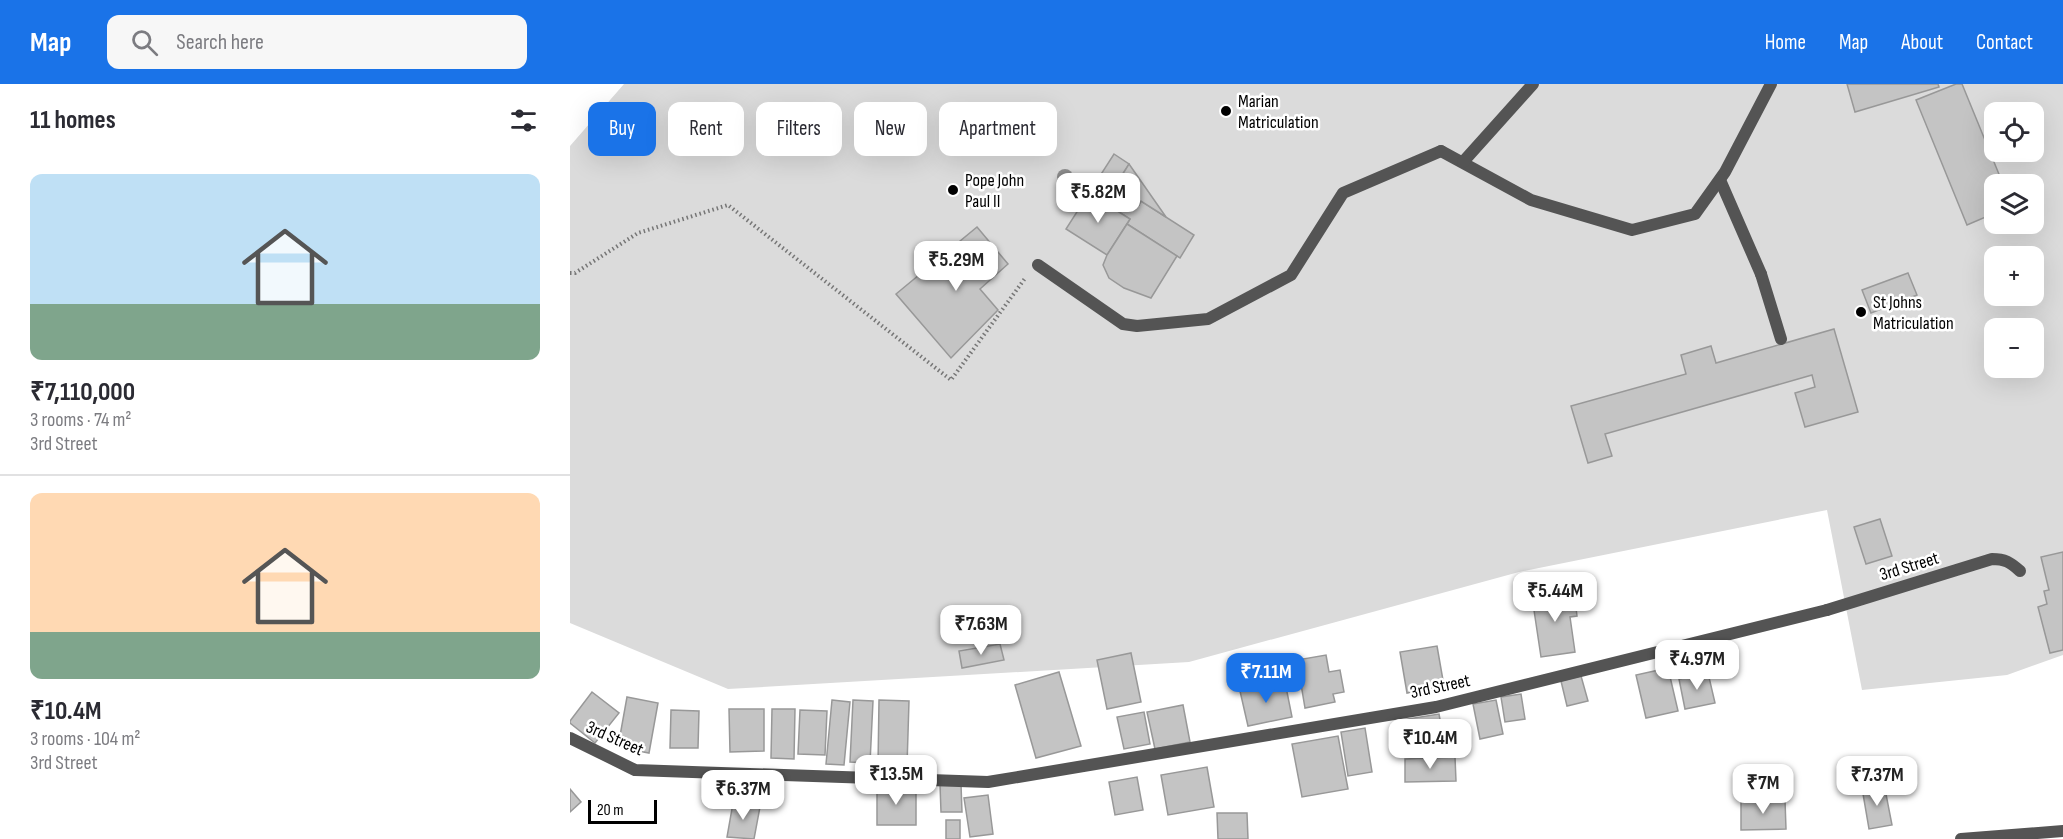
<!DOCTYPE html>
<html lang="en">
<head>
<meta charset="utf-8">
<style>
	:root { --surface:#fff; --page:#f7f7f7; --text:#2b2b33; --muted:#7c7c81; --line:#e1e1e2; --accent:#1a73e8 }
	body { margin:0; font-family:"Sofia Sans Condensed",sans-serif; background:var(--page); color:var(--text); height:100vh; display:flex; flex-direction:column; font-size:22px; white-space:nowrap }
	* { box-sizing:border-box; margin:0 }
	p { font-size:20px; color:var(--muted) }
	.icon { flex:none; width:33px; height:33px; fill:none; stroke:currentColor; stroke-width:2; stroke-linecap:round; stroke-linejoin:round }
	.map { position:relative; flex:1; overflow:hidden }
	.details { display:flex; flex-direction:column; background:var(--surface); width:570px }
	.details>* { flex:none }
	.top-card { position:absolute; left:18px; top:18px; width:570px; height:54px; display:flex; gap:12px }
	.fabs { position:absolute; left:1414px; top:18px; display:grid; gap:12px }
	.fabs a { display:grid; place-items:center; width:60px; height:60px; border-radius:12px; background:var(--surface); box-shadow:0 6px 24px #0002; font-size:30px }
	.scale { position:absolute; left:18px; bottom:15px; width:69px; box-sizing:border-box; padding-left:6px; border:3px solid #000; border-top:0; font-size:16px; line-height:21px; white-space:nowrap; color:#000; -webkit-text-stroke:4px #fff; paint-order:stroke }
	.price { position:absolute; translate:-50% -51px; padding:0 14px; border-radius:12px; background:#fff; color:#222; font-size:20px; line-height:39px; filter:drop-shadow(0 2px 3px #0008) }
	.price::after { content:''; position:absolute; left:50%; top:36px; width:18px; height:14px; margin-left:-9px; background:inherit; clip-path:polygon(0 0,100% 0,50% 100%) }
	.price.on { background:var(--accent); color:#fff }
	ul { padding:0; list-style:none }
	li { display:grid; align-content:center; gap:12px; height:318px; padding:0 30px }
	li+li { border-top:2px solid var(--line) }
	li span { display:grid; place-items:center; height:186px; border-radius:12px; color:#555 }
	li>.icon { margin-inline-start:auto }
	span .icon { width:108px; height:108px; fill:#fffc; stroke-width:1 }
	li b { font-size:26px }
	h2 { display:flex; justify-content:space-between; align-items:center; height:72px; padding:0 30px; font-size:26px }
	.chip { padding:0 21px; border-radius:12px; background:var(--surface); box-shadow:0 6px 24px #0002; font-size:21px; line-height:54px }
	.chip.on { background:var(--accent); color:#fff }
	header { display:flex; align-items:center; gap:36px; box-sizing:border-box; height:84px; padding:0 30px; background:var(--accent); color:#fff }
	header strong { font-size:28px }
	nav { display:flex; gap:33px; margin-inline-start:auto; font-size:21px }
	.search { width:420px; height:54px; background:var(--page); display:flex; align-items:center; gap:15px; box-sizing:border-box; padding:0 21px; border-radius:12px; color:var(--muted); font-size:22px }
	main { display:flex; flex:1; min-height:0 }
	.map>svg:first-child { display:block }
	.green { fill:#dbdbdb; fill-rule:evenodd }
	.building { fill:#c4c4c4; stroke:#989898; stroke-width:1.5 }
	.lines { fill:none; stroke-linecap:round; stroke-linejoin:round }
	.path { stroke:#767676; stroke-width:4; stroke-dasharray:1.5 3; stroke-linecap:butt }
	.service { stroke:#545454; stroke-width:12 }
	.pedestrian { stroke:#545454; stroke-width:12 }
	.minor { stroke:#545454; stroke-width:12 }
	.tree { fill:#8e8e8e }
	.poi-dot { fill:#000; stroke:#fff; stroke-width:2 }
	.labels { text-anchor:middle; stroke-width:5; stroke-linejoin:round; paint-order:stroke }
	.poi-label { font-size:18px; fill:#000; stroke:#fff; text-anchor:start }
	.street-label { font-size:18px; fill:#000; stroke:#fff }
</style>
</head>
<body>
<header>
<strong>Map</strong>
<div class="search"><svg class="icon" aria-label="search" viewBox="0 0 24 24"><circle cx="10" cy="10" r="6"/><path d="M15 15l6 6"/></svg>Search here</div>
<nav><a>Home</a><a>Map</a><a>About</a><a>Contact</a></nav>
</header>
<main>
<section class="details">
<h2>11 homes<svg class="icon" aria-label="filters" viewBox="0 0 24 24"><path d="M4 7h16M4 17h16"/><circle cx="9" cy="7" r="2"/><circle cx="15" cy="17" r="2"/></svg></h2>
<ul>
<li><span style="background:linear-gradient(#bfe0f5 70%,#7fa58c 0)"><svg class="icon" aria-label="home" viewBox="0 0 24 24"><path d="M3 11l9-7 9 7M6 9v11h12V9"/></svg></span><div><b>₹7,110,000</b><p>3 rooms · 74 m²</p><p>3rd Street</p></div></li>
<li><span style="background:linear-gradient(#ffd9b3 75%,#7fa58c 0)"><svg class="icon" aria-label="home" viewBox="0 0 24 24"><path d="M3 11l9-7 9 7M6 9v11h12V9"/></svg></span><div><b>₹10.4M</b><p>3 rooms · 104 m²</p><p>3rd Street</p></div></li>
</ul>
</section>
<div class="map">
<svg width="1493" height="755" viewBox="0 0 1493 755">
	<rect width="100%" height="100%" fill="#fff"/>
	<!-- green -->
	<path class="green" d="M54 0H1493V571L1437 591 1292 606 1257 426 949 488 619 578 158 605 0 539V62ZM1425 28H1464V68H1425ZM1425 100H1464V140H1425ZM1425 172H1464V212H1425ZM1425 244H1464V284H1425Z"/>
	<!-- building -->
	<g class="building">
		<polygon points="1277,0 1368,0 1369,3 1285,28"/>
		<polygon points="1386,0 1392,0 1433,100 1425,100 1425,129 1397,141 1346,16"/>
		<polygon points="544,70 559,80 544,104 569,121 571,117 624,151 610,174 557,140 560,135 519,109"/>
		<polygon points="559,80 596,133 571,117 569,121 544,104"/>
		<polygon points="519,109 560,135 537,171 496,145"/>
		<polygon points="557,140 607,172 581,214 554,204 539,194 533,181 537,171"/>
		<polygon points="407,143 438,180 410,205 428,226 381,274 326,210"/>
		<polygon points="1338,189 1347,211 1301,229 1292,206"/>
		<polygon points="1264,245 1288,328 1235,343 1225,309 1245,303 1242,291 1035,350 1042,372 1018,379 1001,322 1116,290 1111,271 1141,262 1146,279"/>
		<polygon points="1310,435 1322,472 1296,480 1284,443"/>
		<polygon points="1493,468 1493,566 1480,569 1468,523 1477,520 1474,507 1479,506 1471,473"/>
		<polygon points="1004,507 1007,532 1000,533 1005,568 971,573 962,513"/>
		<polygon points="430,560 434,576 392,584 389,567"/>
		<polygon points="867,562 874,602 837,609 830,568"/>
		<polygon points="561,569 571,618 537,625 527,576"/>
		<polygon points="756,571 759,588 770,586 774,608 763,610 765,618 735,624 727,576"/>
		<polygon points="1098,584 1108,627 1076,634 1066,591"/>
		<polygon points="489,588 511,662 466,674 445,601"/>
		<polygon points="1138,589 1145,619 1115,625 1109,595"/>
		<polygon points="1011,592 1018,617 997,622 991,597"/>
		<polygon points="715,598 722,633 678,642 670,607"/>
		<polygon points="22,608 49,629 25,659 0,639 0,637"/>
		<polygon points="951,610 955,635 935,638 931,613"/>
		<polygon points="57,613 88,619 79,669 48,663"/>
		<polygon points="262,616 280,618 274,681 256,680"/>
		<polygon points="283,616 303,617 300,679 280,678"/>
		<polygon points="309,616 339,617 337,682 308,681"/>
		<polygon points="926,616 933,650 910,655 903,620"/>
		<polygon points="613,621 620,658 585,665 577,628"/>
		<polygon points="159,625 194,625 194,667 160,668"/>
		<polygon points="202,625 225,625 224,675 201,674"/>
		<polygon points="101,626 129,627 128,664 100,664"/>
		<polygon points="230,626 257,627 255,671 228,670"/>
		<polygon points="574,628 580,660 554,665 547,633"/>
		<polygon points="869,630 875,663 836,669 831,636"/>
		<polygon points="795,644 802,688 778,692 771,648"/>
		<polygon points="768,652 778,705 732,713 722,660"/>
		<polygon points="885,673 886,697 835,698 835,675"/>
		<polygon points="637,683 644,723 598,731 591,691"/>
		<polygon points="567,693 573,726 545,731 539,698"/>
		<polygon points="391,700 392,728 371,728 370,701"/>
		<polygon points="1314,700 1322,741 1299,745 1292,704"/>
		<rect x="307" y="703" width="39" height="38"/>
		<polygon points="0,705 11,718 0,728"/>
		<polygon points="418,711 423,750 400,753 394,714"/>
		<polygon points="1215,716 1216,745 1171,746 1171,717"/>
		<polygon points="163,719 190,723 184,755 157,753"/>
		<polygon points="647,729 677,729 678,755 648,755"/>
		<rect x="376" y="736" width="14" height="19"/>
	</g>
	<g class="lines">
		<!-- path -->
		<polyline class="path" points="0,189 5,189 68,149 158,121 381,296 456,193"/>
		<!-- service -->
		<g class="service">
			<polyline points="1191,190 1211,255"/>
			<path d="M1257 526 1422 475C1435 475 1440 478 1450 487"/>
		</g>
		<!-- pedestrian -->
		<polyline class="pedestrian" points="468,181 553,240 567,242 638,235 721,191 773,109 871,67"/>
		<!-- minor -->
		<g class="minor">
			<polyline points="871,67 961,116 1062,146 1125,130 1155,88 1201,0"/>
			<polyline points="893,78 963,0"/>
			<polyline points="1150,96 1191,190"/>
			<polyline points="0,654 65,686 418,698 866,623 1257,526"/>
			<polyline points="1391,755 1493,747"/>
		</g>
	</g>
	<!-- trees -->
	<circle class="tree" cx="495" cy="93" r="8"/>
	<!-- markers -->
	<g class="poi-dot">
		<circle cx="656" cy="27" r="6"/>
		<circle cx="383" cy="106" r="6"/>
		<circle cx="1291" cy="228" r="6"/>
	</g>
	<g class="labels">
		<!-- poi labels -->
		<g class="poi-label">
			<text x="668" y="23">Marian<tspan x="668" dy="21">Matriculation</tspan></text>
			<text x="395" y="102">Pope John<tspan x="395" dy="21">Paul II</tspan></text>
			<text x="1303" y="224">St Johns<tspan x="1303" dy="21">Matriculation</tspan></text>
		</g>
		<!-- street labels -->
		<g class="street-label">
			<text transform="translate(1339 482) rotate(-17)" y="6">3rd Street</text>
			<text transform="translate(870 602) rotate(-12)" y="6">3rd Street</text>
			<text transform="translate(45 654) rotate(24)" y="6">3rd Street</text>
		</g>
	</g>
</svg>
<div class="fabs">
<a><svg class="icon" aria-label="locate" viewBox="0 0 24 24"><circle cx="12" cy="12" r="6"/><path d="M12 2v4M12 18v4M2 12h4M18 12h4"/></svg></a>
<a><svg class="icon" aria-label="layers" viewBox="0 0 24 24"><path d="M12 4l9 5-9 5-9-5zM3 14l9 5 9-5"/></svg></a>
<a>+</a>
<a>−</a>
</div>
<div class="scale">20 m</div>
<b class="price" style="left:528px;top:140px">₹5.82M</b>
<b class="price" style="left:386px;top:208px">₹5.29M</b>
<b class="price" style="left:985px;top:539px">₹5.44M</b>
<b class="price" style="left:411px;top:572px">₹7.63M</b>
<b class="price" style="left:1127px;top:607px">₹4.97M</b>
<b class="price on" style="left:696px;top:620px">₹7.11M</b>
<b class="price" style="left:860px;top:686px">₹10.4M</b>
<b class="price" style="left:326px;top:722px">₹13.5M</b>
<b class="price" style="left:1307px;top:723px">₹7.37M</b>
<b class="price" style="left:1193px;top:731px">₹7M</b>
<b class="price" style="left:173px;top:737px">₹6.37M</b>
<div class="top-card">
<a class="chip on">Buy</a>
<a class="chip">Rent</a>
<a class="chip">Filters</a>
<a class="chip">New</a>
<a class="chip">Apartment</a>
</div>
</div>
</main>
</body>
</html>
